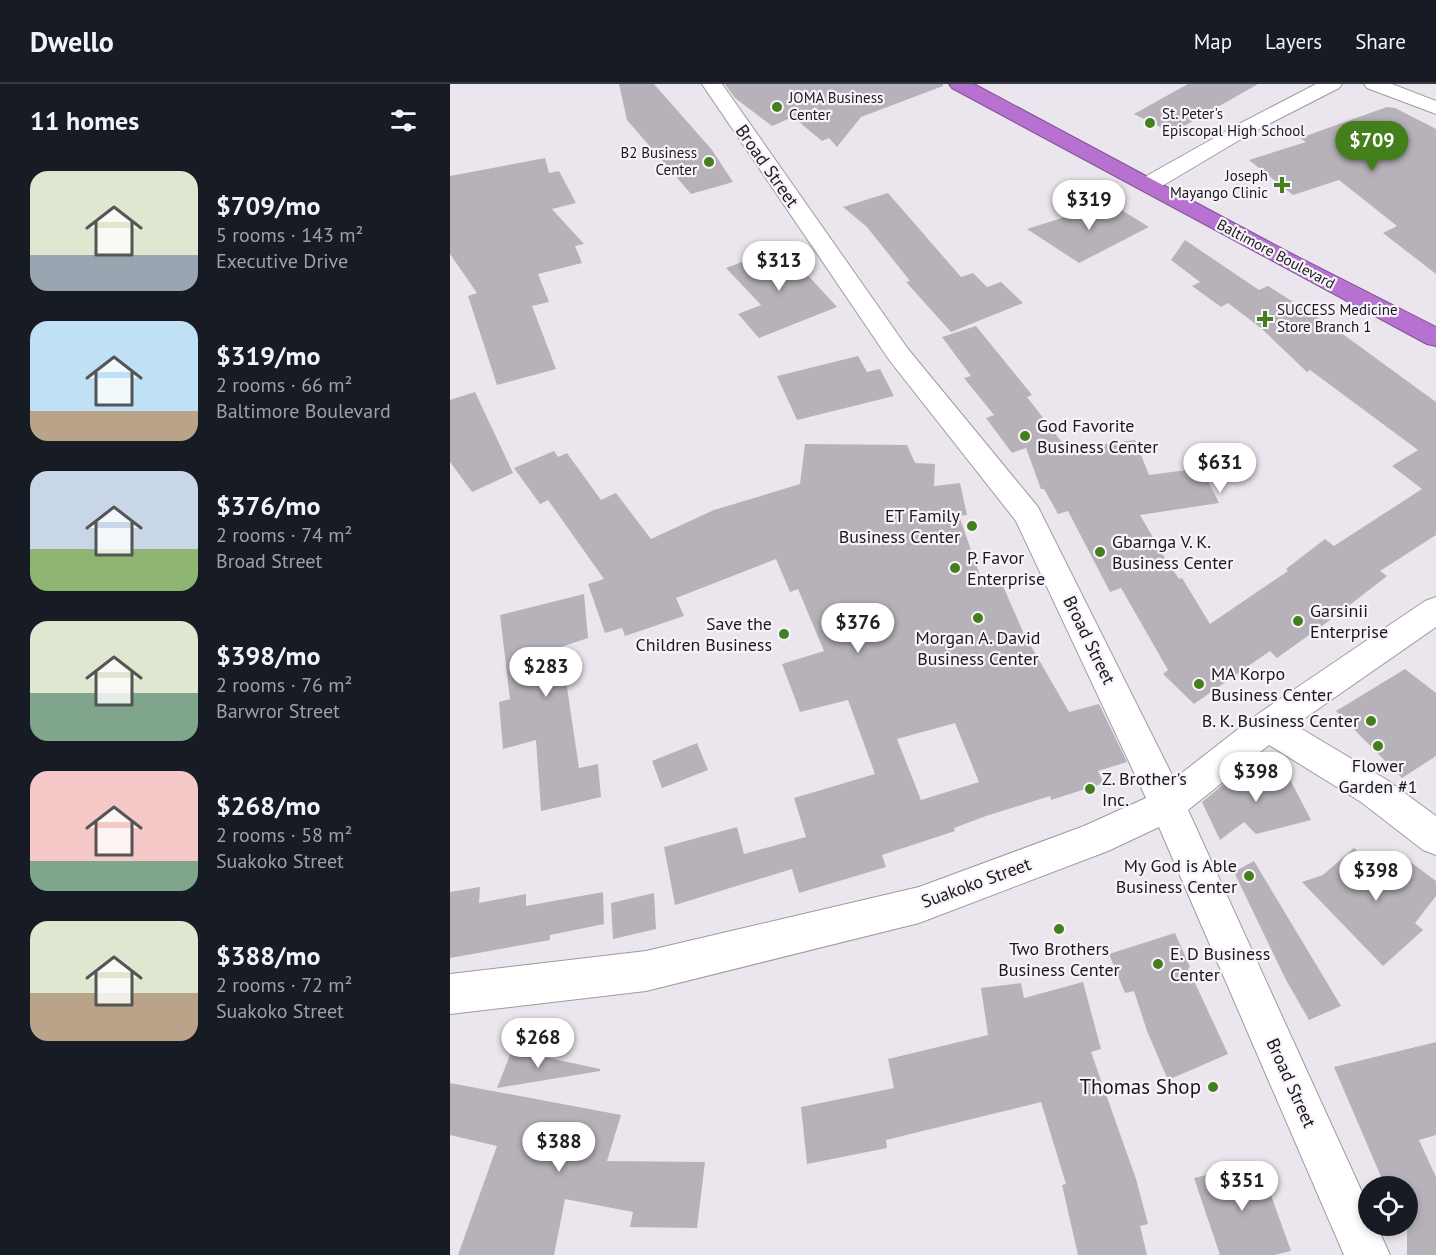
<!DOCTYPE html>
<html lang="en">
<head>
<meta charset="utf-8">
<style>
	:root { --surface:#171b24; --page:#20242c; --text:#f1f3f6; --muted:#9ea1a6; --line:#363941; --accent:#437f1c }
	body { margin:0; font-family:"PT Sans",sans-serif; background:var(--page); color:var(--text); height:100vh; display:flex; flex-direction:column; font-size:22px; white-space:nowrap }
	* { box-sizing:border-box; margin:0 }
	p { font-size:20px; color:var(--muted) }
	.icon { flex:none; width:33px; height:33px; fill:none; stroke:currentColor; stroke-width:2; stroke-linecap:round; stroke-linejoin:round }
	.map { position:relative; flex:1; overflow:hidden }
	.drawer { display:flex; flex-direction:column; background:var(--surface); width:450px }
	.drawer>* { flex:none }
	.buttons { position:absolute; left:908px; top:1092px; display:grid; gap:12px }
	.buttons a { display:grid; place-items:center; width:60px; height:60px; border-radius:50%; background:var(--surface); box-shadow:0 3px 9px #0003; font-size:30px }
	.price { position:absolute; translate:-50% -51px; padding:0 14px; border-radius:21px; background:#fff; color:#222; font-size:20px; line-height:39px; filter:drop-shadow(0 2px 3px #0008) }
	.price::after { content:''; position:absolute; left:50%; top:36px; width:18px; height:14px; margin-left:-9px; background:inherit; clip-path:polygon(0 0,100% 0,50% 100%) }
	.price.on { background:var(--accent); color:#fff }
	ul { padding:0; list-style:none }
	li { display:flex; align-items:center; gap:18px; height:150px; padding:0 30px }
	li span { display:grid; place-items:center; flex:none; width:168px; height:120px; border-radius:18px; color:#555 }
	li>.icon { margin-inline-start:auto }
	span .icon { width:72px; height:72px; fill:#fffc; stroke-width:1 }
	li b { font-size:26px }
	h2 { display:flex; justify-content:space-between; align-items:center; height:72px; padding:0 30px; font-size:26px }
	header { display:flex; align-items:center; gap:36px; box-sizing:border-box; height:84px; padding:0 30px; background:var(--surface); border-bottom:2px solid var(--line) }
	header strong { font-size:28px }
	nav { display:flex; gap:33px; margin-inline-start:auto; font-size:21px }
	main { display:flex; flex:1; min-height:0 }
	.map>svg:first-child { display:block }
	.building { fill:#b7b2b9; fill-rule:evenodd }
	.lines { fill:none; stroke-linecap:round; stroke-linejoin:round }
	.minor-casing { stroke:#9f9aa1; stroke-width:2 }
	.highway-casing { stroke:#805392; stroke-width:2 }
	.minor { fill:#fff; fill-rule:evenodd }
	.highway { fill:#b772d1; fill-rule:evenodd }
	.poi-dot { fill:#437f1c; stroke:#f8f3fb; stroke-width:2 }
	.labels { text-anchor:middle; stroke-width:4.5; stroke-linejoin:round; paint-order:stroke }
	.far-poi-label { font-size:15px; fill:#1b191c; stroke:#f8f3fb; text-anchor:start }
	.far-street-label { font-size:15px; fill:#1b191c; stroke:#f8f3fb }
	.street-label { font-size:18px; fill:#1b191c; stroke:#f8f3fb }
	.poi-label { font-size:18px; fill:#1b191c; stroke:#f8f3fb; text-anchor:start }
	.near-poi-label { font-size:21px; fill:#1b191c; stroke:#f8f3fb; text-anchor:end }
</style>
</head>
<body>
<header>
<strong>Dwello</strong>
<nav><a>Map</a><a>Layers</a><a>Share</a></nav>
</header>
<main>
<section class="drawer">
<h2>11 homes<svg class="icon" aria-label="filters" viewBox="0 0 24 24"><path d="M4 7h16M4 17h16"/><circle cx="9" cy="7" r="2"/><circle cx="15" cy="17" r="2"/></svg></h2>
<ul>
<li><span style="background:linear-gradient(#dfe7d0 70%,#9aa5b1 0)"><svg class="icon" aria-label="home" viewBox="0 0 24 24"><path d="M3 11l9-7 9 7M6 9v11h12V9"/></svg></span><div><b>$709/mo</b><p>5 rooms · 143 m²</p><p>Executive Drive</p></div></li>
<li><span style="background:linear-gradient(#bfe0f5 75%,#b9a48a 0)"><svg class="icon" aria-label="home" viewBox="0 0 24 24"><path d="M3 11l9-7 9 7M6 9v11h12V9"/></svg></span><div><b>$319/mo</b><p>2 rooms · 66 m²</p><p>Baltimore Boulevard</p></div></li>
<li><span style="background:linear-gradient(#c9d6e8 65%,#8fb573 0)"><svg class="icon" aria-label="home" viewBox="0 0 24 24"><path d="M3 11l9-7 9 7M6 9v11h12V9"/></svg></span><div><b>$376/mo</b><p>2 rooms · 74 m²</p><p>Broad Street</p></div></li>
<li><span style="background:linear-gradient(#dfe7d0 60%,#7fa58c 0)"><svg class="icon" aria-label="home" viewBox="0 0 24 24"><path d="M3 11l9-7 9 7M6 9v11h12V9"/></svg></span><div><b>$398/mo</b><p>2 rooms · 76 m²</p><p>Barwror Street</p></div></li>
<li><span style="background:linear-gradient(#f6c9c9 75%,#7fa58c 0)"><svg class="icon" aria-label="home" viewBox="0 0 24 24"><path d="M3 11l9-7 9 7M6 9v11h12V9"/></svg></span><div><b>$268/mo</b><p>2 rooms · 58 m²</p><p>Suakoko Street</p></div></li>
<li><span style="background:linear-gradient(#dfe7d0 60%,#b9a48a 0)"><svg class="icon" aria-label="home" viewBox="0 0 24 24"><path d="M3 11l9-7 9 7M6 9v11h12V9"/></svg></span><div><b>$388/mo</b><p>2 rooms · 72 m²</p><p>Suakoko Street</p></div></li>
</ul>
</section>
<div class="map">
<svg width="986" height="1171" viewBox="0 0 986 1171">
	<rect width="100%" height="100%" fill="#ebe6ed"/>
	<!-- building -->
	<g class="building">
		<polygon points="169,0 204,0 262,66 283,98 241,110 177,36"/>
		<polygon points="275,0 493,0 493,2 411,33 387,63 379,54 372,57 343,33 322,42 285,14"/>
		<polygon points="738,0 808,0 722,49 684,30"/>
		<polygon points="937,23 945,24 986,45 986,190 933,149 947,142 889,96 843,111 799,76 856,58 850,54"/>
		<polygon points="95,74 99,89 109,87 126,119 102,125 134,160 125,162 132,179 88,190 99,218 82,222 106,285 47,301 18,212 27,209 0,170 0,92"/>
		<polygon points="438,109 511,193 523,189 537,203 551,198 573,219 501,248 456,198 460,197 417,143 393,123"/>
		<polygon points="660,119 699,143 629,179 577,145"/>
		<polygon points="735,156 809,206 818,202 883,243 986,318 986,451 930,487 937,492 887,531 827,574 820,567 744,620 713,590 718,586 671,504 660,508 618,427 608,430 594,405 591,405 576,364 562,369 536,334 544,331 514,294 521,292 492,253 526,242 582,311 577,313 617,365 685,356 699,391 752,384 769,419 690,431 716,476 729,495 732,494 760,540 838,487 836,485 875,455 884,462 972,405 942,382 968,366 860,286 857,288 812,245 778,219 771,223 742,202 750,198 721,176"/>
		<polygon points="332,163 387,223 309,254 288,230 311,221 276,184"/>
		<polygon points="408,272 417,288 430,285 444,312 347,336 327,292"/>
		<polygon points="25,308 63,389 22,408 0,378 0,316"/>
		<path d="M355 360 457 361 465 379 485 380 484 402 510 399 517 431 509 432 532 497 549 493 574 550 619 628 649 620 677 678 648 687 654 699 601 716 600 712 536 732 504 744 505 747 432 771 436 783 349 809 342 785 225 821 214 763 287 743 294 770 356 753 344 714 425 690 398 616 350 628 332 580 374 567 348 505 340 508 326 475 226 514 234 532 175 552 172 544 155 549 138 500 154 495 98 416 90 420 64 384 104 367 108 373 117 369 151 416 166 409 201 455 264 426 350 400ZM505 639 529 698 471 716 447 655Z"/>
		<polygon points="134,510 138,554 111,563 129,684 148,680 151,713 91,727 86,656 53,665 49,618 60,615 50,531"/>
		<polygon points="955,585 986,609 986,672 952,694 886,627"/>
		<polygon points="247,659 258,686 212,704 202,677"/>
		<polygon points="833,682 861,736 806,750 794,738 770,756 752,718 780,695"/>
		<polygon points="904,764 938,794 955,774 986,797 986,812 965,839 973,846 933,882 852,798 873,791"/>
		<polygon points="804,777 891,922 859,936 836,896 784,788"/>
		<polygon points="30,803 29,819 76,810 76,822 153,808 154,840 100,851 100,856 0,874 0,808"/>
		<polygon points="204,809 206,845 163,855 161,819"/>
		<polygon points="725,849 740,883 738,884 778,970 718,996 697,947 684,907 675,909 659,870"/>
		<polygon points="633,898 651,965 641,968 686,1095 698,1140 690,1142 697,1171 628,1171 612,1101 616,1100 591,1018 436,1056 437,1064 357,1080 351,1023 444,1004 438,975 538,951 531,904 571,899 574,914"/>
		<polygon points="986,958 986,1051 969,1056 986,1093 986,1171 957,1171 957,1102 935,1102 884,983"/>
		<polygon points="62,966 150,985 150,987 47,1004"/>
		<polygon points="0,999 171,1031 157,1077 255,1078 247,1144 180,1143 183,1128 115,1115 104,1171 8,1171 47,1062 0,1051"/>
		<polygon points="809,1078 841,1167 824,1171 770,1171 744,1094"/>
	</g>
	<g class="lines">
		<!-- minor casing -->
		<g class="minor-casing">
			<g id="minor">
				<polygon points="252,0 272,0 458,265 588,423 724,695 805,632 975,517 986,513 986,543 845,641 937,696 986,732 986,771 973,766 911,718 819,661 738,726 918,1121 918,1142 927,1142 940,1171 894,1171 709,743 658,767 469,839 196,907 0,930 0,890 196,867 469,803 634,742 696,714 566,437 440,277"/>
				<polygon points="866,0 892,0 889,4 803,48 707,105 699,107 691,105 688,100 691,95 789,40"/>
				<polygon points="914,0 942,0 986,17 986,30 917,4"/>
			</g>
		</g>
		<!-- highway casing -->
		<g class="highway-casing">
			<polygon id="highway" points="499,0 524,0 838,168 986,243 986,262 977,260 502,4"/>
		</g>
		<!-- minor -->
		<use href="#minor" class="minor"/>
		<!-- highway -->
		<use href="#highway" class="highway"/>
	</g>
	<!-- markers -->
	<g class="poi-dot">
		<circle cx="327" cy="23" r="6"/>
		<circle cx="700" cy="39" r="6"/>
		<circle cx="259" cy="78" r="6"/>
		<path d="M829 92h6v6h6v6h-6v6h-6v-6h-6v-6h6z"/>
		<path d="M812 226h6v6h6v6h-6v6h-6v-6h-6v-6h6z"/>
		<circle cx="575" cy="352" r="6"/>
		<circle cx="522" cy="442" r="6"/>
		<circle cx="650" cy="468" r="6"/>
		<circle cx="505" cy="484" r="6"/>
		<circle cx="528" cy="534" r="6"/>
		<circle cx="848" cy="537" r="6"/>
		<circle cx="334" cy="550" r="6"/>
		<circle cx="749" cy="600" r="6"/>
		<circle cx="921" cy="637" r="6"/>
		<circle cx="928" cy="662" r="6"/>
		<circle cx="640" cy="705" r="6"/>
		<circle cx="799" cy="792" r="6"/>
		<circle cx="609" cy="845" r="6"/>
		<circle cx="708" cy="880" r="6"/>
		<circle cx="763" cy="1003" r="6"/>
	</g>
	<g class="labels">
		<!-- far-poi labels -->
		<g class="far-poi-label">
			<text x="339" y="19">JOMA Business<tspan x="339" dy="17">Center</tspan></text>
			<text x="712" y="35">St. Peter's<tspan x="712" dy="17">Episcopal High School</tspan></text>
			<text x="247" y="74" text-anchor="end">B2 Business<tspan x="247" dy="17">Center</tspan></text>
			<text x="818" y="97" text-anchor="end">Joseph<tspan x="818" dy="17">Mayango Clinic</tspan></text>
			<text x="827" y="231">SUCCESS Medicine<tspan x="827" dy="17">Store Branch 1</tspan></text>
		</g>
		<!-- far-street labels -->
		<g class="far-street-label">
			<text transform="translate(826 170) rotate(28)" y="5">Baltimore Boulevard</text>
		</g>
		<!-- street labels -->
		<g class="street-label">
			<text transform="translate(317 82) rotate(55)" y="6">Broad Street</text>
			<text transform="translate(639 556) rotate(64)" y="6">Broad Street</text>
			<text transform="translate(526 799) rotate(-20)" y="6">Suakoko Street</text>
			<text transform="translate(841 999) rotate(66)" y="6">Broad Street</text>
		</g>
		<!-- poi labels -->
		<g class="poi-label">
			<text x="587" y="348">God Favorite<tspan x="587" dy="21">Business Center</tspan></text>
			<text x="510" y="438" text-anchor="end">ET Family<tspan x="510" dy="21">Business Center</tspan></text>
			<text x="662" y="464">Gbarnga V. K.<tspan x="662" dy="21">Business Center</tspan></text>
			<text x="517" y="480">P. Favor<tspan x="517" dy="21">Enterprise</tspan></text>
			<text x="860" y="533">Garsinii<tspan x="860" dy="21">Enterprise</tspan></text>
			<text x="322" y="546" text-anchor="end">Save the<tspan x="322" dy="21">Children Business</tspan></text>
			<text x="528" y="560" text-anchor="middle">Morgan A. David<tspan x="528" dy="21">Business Center</tspan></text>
			<text x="761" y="596">MA Korpo<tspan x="761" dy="21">Business Center</tspan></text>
			<text x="909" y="643" text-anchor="end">B. K. Business Center</text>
			<text x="928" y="688" text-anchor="middle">Flower<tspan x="928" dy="21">Garden #1</tspan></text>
			<text x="652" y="701">Z. Brother's<tspan x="652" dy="21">Inc.</tspan></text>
			<text x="787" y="788" text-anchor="end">My God is Able<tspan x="787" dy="21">Business Center</tspan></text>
			<text x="609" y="871" text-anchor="middle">Two Brothers<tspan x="609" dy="21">Business Center</tspan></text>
			<text x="720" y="876">E. D Business<tspan x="720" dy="21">Center</tspan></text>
		</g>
		<!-- near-poi labels -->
		<g class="near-poi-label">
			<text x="751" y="1010">Thomas Shop</text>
		</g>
	</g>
</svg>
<div class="buttons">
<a><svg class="icon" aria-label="locate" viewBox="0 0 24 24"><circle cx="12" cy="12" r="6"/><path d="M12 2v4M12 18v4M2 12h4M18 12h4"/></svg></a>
</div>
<b class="price on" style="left:922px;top:88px">$709</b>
<b class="price" style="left:639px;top:147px">$319</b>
<b class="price" style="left:329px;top:208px">$313</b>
<b class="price" style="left:770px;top:410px">$631</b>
<b class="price" style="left:408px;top:570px">$376</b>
<b class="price" style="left:96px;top:614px">$283</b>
<b class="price" style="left:806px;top:719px">$398</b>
<b class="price" style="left:926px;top:818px">$398</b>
<b class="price" style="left:88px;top:985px">$268</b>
<b class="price" style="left:109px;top:1089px">$388</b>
<b class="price" style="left:792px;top:1128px">$351</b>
</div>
</main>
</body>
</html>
